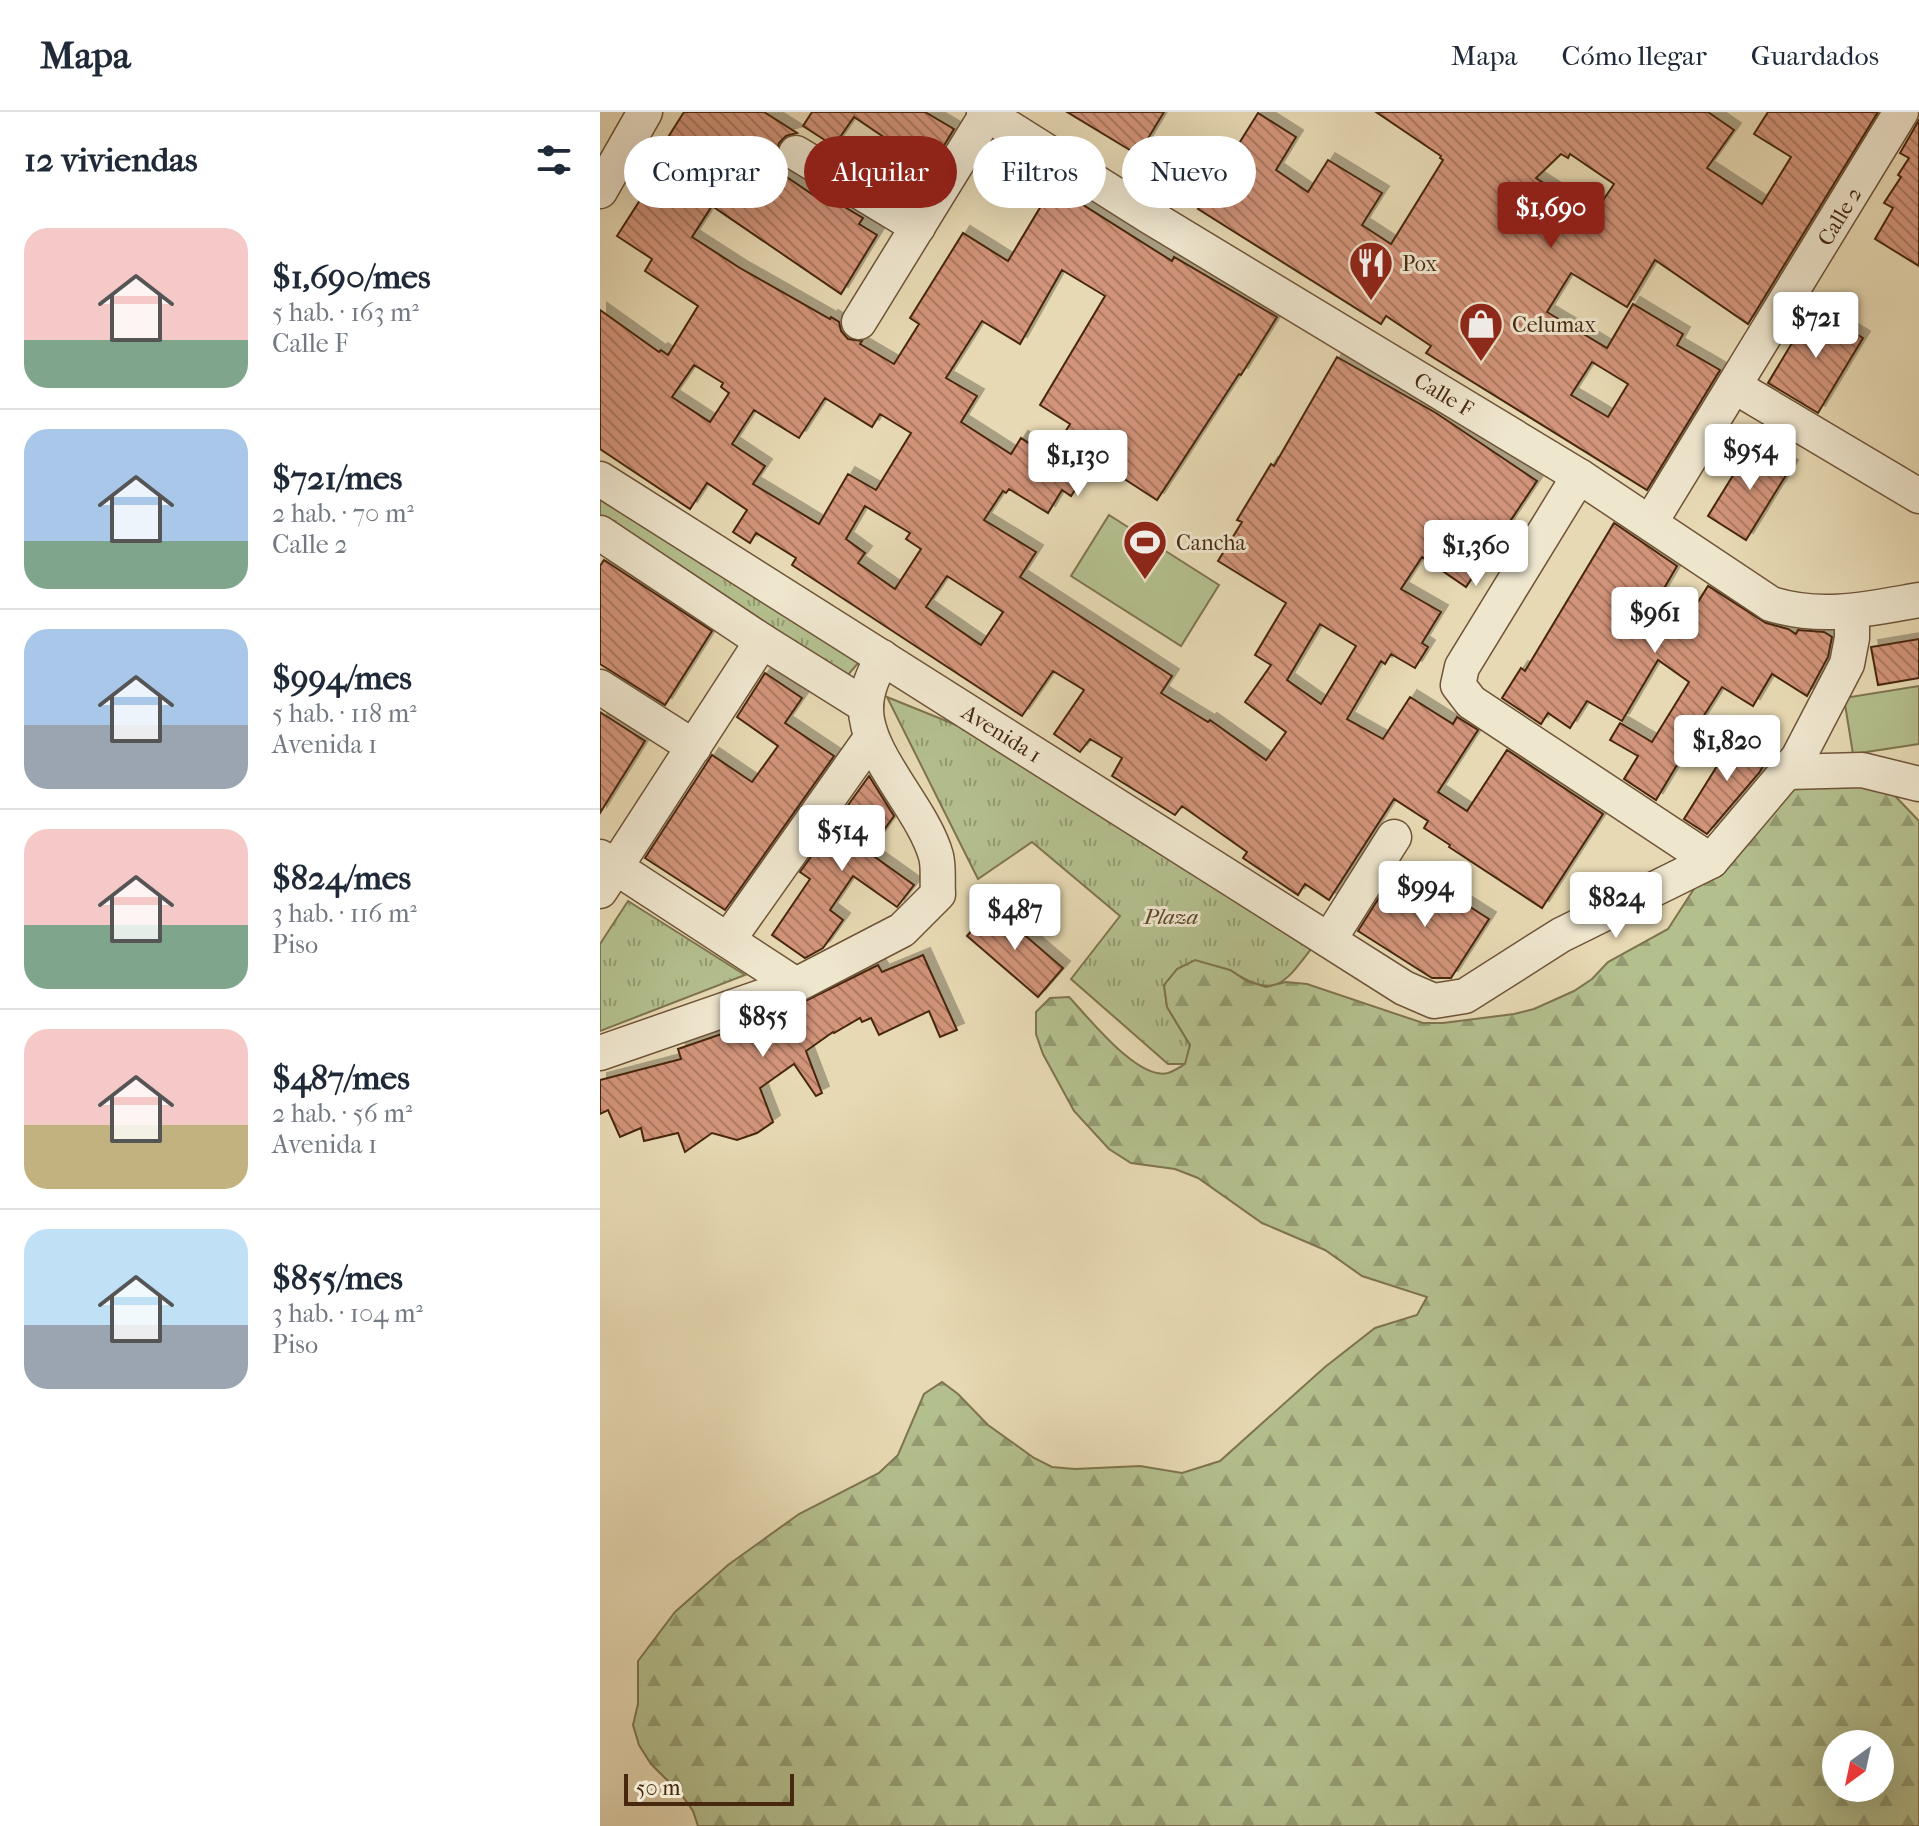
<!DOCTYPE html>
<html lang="es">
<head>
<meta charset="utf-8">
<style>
	:root { --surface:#fff; --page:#f2f2f3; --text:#1f2937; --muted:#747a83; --line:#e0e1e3; --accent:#8f2418 }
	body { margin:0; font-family:"IM FELL French Canon",serif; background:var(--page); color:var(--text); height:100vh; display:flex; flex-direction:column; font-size:30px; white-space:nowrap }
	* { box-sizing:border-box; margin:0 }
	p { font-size:26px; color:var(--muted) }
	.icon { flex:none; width:44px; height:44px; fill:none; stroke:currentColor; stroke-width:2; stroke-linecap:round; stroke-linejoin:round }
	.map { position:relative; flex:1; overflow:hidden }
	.sheet { display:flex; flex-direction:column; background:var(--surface); width:600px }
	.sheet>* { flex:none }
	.hud { position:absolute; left:24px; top:24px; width:760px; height:72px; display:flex; gap:16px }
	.needle { width:52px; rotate:213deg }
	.tools { position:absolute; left:1222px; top:1618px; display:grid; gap:16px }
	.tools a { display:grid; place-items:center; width:72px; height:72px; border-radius:50%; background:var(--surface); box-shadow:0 8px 32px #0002; font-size:40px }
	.scale { position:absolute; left:24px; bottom:20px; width:170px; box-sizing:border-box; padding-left:8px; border:4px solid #47280f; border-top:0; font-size:22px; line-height:28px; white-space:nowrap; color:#47280f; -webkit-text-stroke:6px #efe6ce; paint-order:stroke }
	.price { position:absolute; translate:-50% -68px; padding:0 18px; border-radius:8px; background:#fff; color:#222; font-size:26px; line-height:52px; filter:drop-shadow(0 2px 4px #0008) }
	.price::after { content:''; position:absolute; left:50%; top:48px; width:24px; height:18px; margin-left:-12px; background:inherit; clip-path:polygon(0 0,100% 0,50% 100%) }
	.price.current { background:var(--accent); color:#fff }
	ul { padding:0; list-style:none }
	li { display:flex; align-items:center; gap:24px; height:200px; padding:0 24px }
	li+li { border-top:2px solid var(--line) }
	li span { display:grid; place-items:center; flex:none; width:224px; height:160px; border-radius:24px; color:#555 }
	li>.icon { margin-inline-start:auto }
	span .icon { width:96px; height:96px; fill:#fffc; stroke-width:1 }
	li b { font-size:34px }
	h2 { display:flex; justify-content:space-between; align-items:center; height:96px; padding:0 24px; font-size:34px }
	.pill { padding:0 28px; border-radius:36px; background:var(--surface); box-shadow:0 8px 32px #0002; font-size:28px; line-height:72px }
	.pill.current { background:var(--accent); color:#fff }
	header { display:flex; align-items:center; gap:48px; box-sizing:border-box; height:112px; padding:0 40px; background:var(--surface); border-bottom:2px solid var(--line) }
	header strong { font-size:38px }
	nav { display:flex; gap:44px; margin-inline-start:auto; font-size:28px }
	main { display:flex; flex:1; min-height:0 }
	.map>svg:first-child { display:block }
	.grass { fill:url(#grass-tufts); stroke:#7e744e; stroke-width:2 }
	.forest { fill:url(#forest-firs); stroke:#7e744e; stroke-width:2; fill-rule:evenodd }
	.pitch { fill:#b4bf8e; stroke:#7e744e; stroke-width:2 }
	.building { fill:url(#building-back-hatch); stroke:#47280f; stroke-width:2; fill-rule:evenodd; filter:url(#shadow) }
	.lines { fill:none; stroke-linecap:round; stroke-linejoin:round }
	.minor-casing { stroke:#6f5438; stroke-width:37 }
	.minor { stroke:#efe6ce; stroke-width:34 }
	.labels { text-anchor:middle; stroke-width:6; stroke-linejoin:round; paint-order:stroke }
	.street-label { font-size:22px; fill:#47280f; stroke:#efe6ce }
	.poi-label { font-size:22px; fill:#47280f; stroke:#efe6ce; text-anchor:start }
	.park-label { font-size:22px; font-style:italic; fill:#5d4628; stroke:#efe6ce }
</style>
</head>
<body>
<header>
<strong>Mapa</strong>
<nav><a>Mapa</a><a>Cómo llegar</a><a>Guardados</a></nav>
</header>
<main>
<section class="sheet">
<h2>12 viviendas<svg class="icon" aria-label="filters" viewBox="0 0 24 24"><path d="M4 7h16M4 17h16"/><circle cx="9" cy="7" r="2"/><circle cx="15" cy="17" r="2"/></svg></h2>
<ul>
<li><span style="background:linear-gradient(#f6c9c9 70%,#7fa58c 0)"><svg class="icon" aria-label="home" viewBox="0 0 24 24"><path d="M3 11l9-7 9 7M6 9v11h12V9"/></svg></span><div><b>$1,690/mes</b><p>5 hab. · 163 m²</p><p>Calle F</p></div></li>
<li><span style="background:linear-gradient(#a9c7e8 70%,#7fa58c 0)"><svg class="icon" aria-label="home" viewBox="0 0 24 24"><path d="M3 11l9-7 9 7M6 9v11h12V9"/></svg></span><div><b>$721/mes</b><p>2 hab. · 70 m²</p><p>Calle 2</p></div></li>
<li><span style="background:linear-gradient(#a9c7e8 60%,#9aa5b1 0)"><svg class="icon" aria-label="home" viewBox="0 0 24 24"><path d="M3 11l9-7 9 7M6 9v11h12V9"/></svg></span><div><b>$994/mes</b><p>5 hab. · 118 m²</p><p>Avenida 1</p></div></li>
<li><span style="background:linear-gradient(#f6c9c9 60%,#7fa58c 0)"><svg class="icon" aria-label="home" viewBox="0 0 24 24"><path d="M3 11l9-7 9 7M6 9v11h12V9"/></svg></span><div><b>$824/mes</b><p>3 hab. · 116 m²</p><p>Piso</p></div></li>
<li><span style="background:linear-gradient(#f6c9c9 60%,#c2b280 0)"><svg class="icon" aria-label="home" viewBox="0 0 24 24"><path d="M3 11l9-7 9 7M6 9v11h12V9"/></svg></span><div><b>$487/mes</b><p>2 hab. · 56 m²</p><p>Avenida 1</p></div></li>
<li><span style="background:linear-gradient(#bfe0f5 60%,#9aa5b1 0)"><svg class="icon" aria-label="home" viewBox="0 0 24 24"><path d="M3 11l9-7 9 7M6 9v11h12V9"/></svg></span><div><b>$855/mes</b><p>3 hab. · 104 m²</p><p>Piso</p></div></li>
</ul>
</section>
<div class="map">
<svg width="1319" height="1714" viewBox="0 0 1319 1714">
	<defs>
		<pattern id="grass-tufts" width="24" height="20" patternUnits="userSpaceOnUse" patternTransform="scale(2)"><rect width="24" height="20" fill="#b4bf8e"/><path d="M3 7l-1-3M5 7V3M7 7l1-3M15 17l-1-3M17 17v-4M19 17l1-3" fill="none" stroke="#949b72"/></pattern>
		<pattern id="forest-firs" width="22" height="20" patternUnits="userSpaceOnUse" patternTransform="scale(2)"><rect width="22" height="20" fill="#b4bf8e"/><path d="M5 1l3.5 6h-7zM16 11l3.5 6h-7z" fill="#949b72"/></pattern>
		<pattern id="building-back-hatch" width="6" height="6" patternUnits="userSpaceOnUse" patternTransform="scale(2)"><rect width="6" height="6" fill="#d2947a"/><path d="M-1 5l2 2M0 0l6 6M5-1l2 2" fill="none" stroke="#ac7962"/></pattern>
		<filter id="shadow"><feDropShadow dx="7" dy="-7" stdDeviation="0" flood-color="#0004"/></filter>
	</defs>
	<rect width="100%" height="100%" fill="#e7d9b3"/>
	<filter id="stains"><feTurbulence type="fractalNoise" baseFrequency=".0025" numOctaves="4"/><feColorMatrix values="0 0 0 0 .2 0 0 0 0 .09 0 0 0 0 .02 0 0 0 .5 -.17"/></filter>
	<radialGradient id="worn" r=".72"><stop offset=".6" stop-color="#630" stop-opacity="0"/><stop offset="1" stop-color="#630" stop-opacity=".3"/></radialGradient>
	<!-- grass -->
	<g class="grass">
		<polygon points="0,383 260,549 247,564 0,403"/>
		<path d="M287 585 371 619 711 837C683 874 674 887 630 858L564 873 567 895 590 933 586 952H568L471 867 520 804 432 730 378 767Z"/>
		<polygon points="28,789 145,863 0,919 0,832"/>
	</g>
	<!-- forest -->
	<path class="forest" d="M1255 671 1294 683 1319 709V1714H98L93 1699 81 1682 51 1652 39 1633 33 1613 38 1592V1549L75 1500 128 1453 199 1402 279 1361 298 1343 324 1282 342 1270 358 1282 388 1313 434 1346 452 1355 475 1357 540 1354 582 1361 620 1349 725 1255 775 1216 817 1203 827 1185 762 1164 725 1138 662 1111 598 1066 575 1057 531 1051 509 1037 474 999 443 942 436 922V900L450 886 469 885C489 906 538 969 568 961 574 959 580 955 585 952L590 933 567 895 564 873 577 857 595 848 630 858 647 869 666 875 686 870 707 872 823 911H843L914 902 934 897 974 879 992 867 1008 850 1068 817 1101 766 1191 677ZM1236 1632H1280V1676H1236Z"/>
	<!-- pitch -->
	<g class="pitch">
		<polygon points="509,403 619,473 581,534 471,464"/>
		<polygon points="1319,574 1319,632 1253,642 1244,586"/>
	</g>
	<!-- building -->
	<g class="building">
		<path d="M84 0H164L197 21 186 24 179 31 176 41 179 51 175 57 228 93 231 87 263 106 259 112 277 123 241 182 112 94 92 125 140 156 230 207 231 205 239 210 241 219 248 227 262 229 260 232 294 252 319 212 310 206 363 121 408 149 453 74 572 149 574 145 677 205 641 263 639 262 557 388 495 348 471 384 462 378 448 401 409 377 406 381 403 379 384 408 436 440 420 465 572 564 561 581 608 610 610 608 666 648 686 620 645 590 671 553 655 543 686 491 618 449 642 410 637 408 671 352 674 354 737 245 836 301 937 369 866 475 822 445 801 477 841 500 822 531 828 535 815 556 791 542 785 552 781 549 747 607 783 627 810 585 853 612 857 605 878 618 838 680 867 699 907 638 1003 702 942 796 849 735 850 733 824 716 828 709 794 687 729 788 705 772 698 783 643 746 647 740 582 694 575 703 512 664 522 646 490 627 480 640 454 622 484 578 453 559 422 604 192 453 196 446 156 421 150 431 133 420 147 398 107 371 90 397 0 337V198L59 240 61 238 68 243 98 194 45 159 52 147 17 124 76 32 67 27ZM462 158 505 184 440 293 470 312 450 345 421 326 411 342 361 310 377 284 346 266 382 209 420 232ZM94 253 123 271 121 275 129 281 110 310 72 285ZM225 286 272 315 280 302 311 321 276 378 248 362 219 412 153 372 165 354 132 332 154 298 199 326ZM265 394 310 421 306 427 321 437 295 477 258 451 265 441 246 427ZM347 464 403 500 381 533 326 495ZM720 512 756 534 721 592 687 568Z"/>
		<polygon points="212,0 325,0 354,17 320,73 277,47 288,28 254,5 234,34 203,14"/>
		<polygon points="467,0 564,0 538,43"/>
		<path d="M776 0H1108L1134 18 1107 56 1162 92 1191 45 1154 22 1168 0H1278L1148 212 1055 148 1027 195 971 161 947 200 1007 236 1033 192 1083 222 1077 233 1120 258 1047 378 826 241 831 234 786 204 781 212 598 97 658 1 696 25 676 58 708 80 728 48 782 81 762 113 791 132 843 48 840 46 841 44ZM961 42 968 46 970 42 1014 72 993 103 936 66ZM992 250 1028 272 1008 305 971 283Z"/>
		<polygon points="1319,8 1319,154 1275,127 1293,96 1284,91 1301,65 1298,63 1309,46 1300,41"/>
		<polygon points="1213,196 1263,226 1218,301 1168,271"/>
		<polygon points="1153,331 1191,355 1146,428 1108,404"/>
		<polygon points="1014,411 1077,454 1052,497 1081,517 1108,474 1166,511 1188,517 1196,522 1198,518 1224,520 1232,525 1228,545 1207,584 1172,562 1153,594 1122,575 1077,646 1080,648 1056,688 1024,667 1038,644 1010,628 1020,611 1052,630 1089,570 1058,548 1022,609 987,589 970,616 948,601 941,612 902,586 921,556 925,559"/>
		<polygon points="4,448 112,519 65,593 0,552 0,454"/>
		<polygon points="1319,527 1319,566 1278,573 1271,535"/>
		<polygon points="165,561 202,586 185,611 234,644 125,798 45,746 112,643 152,670 178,634 137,605"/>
		<polygon points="0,600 45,629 0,701"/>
		<polygon points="1137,622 1170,643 1159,661 1107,722 1084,707"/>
		<polygon points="269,664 294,704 268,740 314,773 297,795 253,764 230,798 243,808 223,836 205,846 172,823 210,767 200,760"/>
		<polygon points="826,767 889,807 851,866 832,866 758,819 787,773 812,789"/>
		<polygon points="392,795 463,856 438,885 367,824"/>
		<polygon points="323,843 357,918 340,925 329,899 279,923 271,906 262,910 260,906 234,921 233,920 206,939 222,981 216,984 194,952 160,976 173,1010 157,1021 137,1028 112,1021 85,1040 78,1021 44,1029 41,1016 20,1025 8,998 0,1002 0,968 81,947 78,937 177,903 278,853 282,860"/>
	</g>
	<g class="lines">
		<!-- minor casing -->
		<g class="minor-casing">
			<g id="minor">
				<path d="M384 0 549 104 979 364 1171 492C1222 508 1268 497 1319 488"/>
				<polyline points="196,41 318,115"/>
				<polyline points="0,79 45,0"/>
				<polyline points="259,210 387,2"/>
				<polyline points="1134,274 1319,384"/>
				<polyline points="979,364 862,555 858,573 871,590 1111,749"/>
				<polyline points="0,367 804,876 834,889 865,884 961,823 1111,749 1198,646 1247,552 1252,526 1252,501"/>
				<polyline points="1050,411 1301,0"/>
				<polyline points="0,421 162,529 266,594"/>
				<polyline points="0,575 94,635"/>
				<polyline points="1188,660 1262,658 1319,672"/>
				<polyline points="0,745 196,873"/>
				<polyline points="0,779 162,529"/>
				<polyline points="128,828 271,626"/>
				<polyline points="729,828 794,725"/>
				<path d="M0 941 196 873 302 818 338 782C337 770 339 755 336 744 323 696 263 641 266 593 267 576 275 560 282 545"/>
			</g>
		</g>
		<!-- minor -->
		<use href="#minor" class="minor"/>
	</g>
	<!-- icons -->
	<defs>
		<g id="restaurant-pin" transform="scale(2.3)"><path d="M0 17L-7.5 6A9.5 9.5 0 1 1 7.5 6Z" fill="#8f2418" stroke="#efe6ce"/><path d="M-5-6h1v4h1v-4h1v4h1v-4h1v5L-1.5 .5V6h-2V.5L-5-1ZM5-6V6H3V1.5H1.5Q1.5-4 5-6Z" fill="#fff"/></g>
		<g id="shop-pin" transform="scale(2.3)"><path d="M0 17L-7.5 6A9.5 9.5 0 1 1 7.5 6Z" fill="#8f2418" stroke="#efe6ce"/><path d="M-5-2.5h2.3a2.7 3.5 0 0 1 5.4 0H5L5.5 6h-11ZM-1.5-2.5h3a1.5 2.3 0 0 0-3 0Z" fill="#fff"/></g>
		<g id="stadium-pin" transform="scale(2.3)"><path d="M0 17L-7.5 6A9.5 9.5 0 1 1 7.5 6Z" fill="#8f2418" stroke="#efe6ce"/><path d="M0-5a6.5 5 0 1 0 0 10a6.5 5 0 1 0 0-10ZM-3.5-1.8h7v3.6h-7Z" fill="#fff"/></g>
	</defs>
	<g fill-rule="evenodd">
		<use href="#restaurant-pin" x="771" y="151"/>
		<use href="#shop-pin" x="881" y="212"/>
		<use href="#stadium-pin" x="545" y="430"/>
	</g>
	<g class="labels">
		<!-- street labels -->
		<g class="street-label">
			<text transform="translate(1239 104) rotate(-59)" y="8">Calle 2</text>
			<text transform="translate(844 282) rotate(31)" y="8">Calle F</text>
			<text transform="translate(402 621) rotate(32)" y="8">Avenida 1</text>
		</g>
		<!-- poi labels -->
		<g class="poi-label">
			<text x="802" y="159">Pox</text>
			<text x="912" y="220">Celumax</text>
			<text x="576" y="438">Cancha</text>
		</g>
		<!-- park labels -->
		<g class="park-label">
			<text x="571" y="812">Plaza</text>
		</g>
	</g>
	<rect width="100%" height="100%" filter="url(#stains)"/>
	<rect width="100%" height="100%" fill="url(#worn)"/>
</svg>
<div class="tools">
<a><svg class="needle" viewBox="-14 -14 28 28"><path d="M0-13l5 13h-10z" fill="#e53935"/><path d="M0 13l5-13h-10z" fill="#747a83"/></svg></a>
</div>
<div class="scale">50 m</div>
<b class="price current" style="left:951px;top:138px">$1,690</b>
<b class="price" style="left:1216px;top:248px">$721</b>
<b class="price" style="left:1150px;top:380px">$954</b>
<b class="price" style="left:478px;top:386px">$1,130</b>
<b class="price" style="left:876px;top:476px">$1,360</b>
<b class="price" style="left:1055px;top:543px">$961</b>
<b class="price" style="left:1127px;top:671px">$1,820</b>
<b class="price" style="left:242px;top:761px">$514</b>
<b class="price" style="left:825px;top:817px">$994</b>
<b class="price" style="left:1016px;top:828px">$824</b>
<b class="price" style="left:415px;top:840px">$487</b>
<b class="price" style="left:163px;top:947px">$855</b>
<div class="hud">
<a class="pill">Comprar</a>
<a class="pill current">Alquilar</a>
<a class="pill">Filtros</a>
<a class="pill">Nuevo</a>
</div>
</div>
</main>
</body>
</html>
